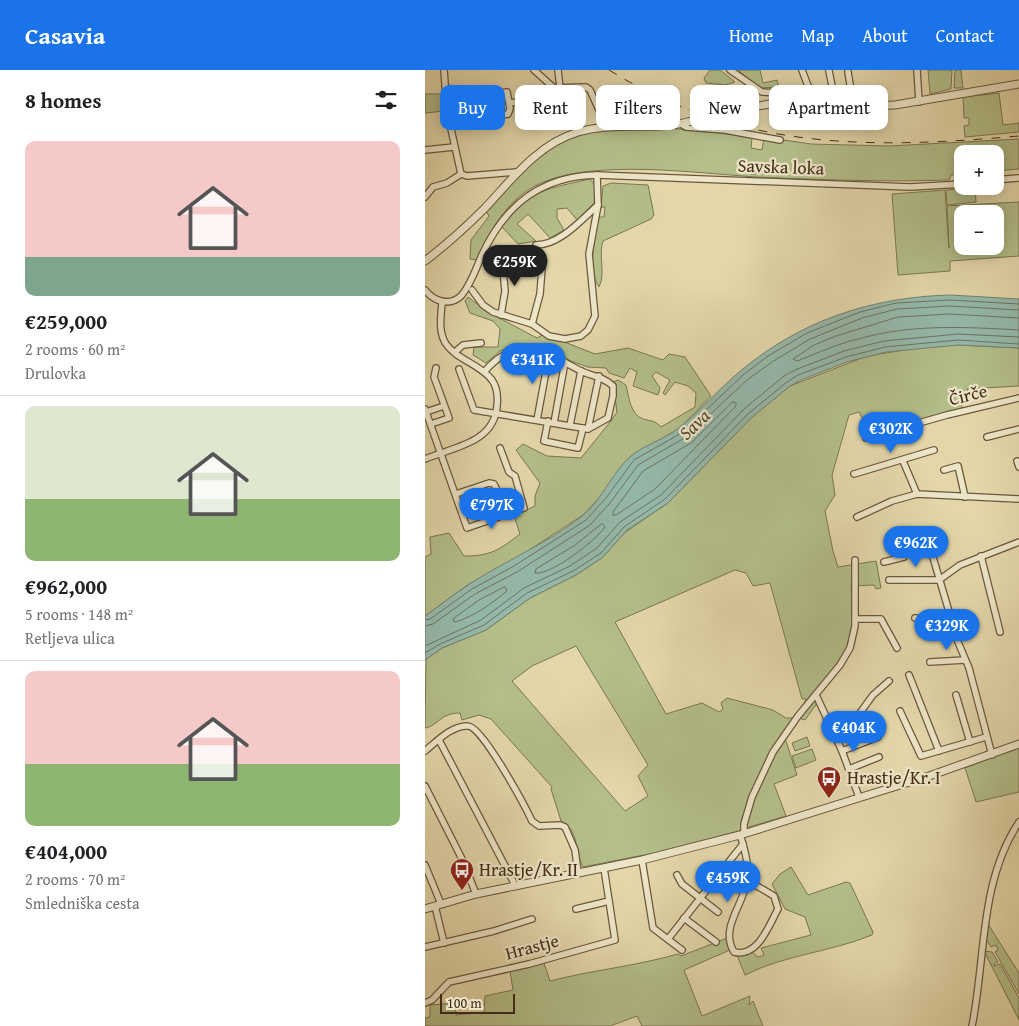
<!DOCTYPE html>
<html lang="en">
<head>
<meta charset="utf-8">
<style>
	:root { --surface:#fff; --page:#f2f2f2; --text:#202124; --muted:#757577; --line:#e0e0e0; --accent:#1a73e8 }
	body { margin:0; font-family:"Gentium Book Plus",serif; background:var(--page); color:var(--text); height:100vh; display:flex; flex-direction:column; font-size:19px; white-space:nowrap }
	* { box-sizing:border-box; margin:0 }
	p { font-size:16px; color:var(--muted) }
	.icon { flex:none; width:28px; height:28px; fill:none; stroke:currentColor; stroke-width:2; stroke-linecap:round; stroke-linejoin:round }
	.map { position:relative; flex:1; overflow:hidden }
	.details { display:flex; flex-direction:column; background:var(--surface); width:425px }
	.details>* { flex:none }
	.guide { position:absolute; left:15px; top:15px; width:475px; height:45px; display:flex; gap:10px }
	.controls { position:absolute; left:529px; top:75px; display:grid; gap:10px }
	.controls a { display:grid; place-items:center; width:50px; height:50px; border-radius:10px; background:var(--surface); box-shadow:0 2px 12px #0003; font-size:25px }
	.scale { position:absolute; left:15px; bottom:12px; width:75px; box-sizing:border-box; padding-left:5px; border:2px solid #432d17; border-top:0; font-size:14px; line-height:18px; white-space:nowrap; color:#432d17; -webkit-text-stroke:4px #ede5c8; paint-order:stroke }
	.price { position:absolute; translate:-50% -42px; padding:0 11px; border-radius:18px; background:var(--accent); color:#fff; font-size:16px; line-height:32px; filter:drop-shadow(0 1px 2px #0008) }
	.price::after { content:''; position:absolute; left:50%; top:30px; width:15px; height:11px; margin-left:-8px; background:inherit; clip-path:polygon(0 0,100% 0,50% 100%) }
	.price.active { background:#222; color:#fff }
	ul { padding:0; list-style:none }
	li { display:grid; align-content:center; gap:10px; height:265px; padding:0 25px }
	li+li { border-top:1px solid var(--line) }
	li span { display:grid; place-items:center; height:155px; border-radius:10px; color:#555 }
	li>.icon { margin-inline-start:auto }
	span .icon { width:90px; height:90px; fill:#fffc; stroke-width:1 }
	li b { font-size:21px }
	h2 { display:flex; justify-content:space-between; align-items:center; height:60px; padding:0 25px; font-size:21px }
	.chip { padding:0 18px; border-radius:10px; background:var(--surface); box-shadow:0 2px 12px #0003; font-size:18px; line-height:45px }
	.chip.active { background:var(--accent); color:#fff }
	header { display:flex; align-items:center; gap:30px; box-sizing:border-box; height:70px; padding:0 25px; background:var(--accent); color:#fff }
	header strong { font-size:24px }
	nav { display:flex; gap:28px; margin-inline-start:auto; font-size:18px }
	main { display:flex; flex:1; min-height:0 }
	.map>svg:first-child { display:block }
	.green { fill:#b3be89; stroke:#7b7650; fill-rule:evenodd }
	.water { fill:#95b9ab; stroke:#748170 }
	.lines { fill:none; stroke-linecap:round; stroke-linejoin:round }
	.shore { stroke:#6c7361; stroke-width:1 }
	.minor-casing { stroke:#6b583c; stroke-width:8 }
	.tertiary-casing { stroke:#6b583c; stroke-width:9 }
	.minor { stroke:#ede5c8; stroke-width:5.5 }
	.tertiary { stroke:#ede5c8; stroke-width:7 }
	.rail { stroke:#432d17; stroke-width:1; stroke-dasharray:9 9; stroke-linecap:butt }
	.tertiary-bridge-casing { stroke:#6b583c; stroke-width:9; stroke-linecap:butt }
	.tertiary-bridge { stroke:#ede5c8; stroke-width:7 }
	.labels { text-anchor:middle; stroke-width:4.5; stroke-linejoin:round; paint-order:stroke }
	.street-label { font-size:18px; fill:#432d17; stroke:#ede5c8 }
	.poi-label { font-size:18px; fill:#432d17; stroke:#ede5c8; text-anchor:start }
	.water-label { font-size:19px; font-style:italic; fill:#534935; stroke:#ede5c8 }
</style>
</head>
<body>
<header>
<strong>Casavia</strong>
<nav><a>Home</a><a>Map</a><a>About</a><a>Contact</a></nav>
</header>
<main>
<section class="details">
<h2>8 homes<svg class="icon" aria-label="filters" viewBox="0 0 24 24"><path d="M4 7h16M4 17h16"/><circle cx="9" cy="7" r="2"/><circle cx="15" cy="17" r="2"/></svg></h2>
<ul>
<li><span style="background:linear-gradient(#f6c9c9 75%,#7fa58c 0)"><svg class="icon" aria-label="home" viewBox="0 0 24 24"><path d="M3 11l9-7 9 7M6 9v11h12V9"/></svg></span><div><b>€259,000</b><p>2 rooms · 60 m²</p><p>Drulovka</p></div></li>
<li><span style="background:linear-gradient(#dfe7d0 60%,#8fb573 0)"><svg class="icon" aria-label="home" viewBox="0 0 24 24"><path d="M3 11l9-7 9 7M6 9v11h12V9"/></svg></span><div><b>€962,000</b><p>5 rooms · 148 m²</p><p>Retljeva ulica</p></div></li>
<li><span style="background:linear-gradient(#f6c9c9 60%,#8fb573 0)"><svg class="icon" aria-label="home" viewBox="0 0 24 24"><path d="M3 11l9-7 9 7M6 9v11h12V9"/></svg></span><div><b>€404,000</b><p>2 rooms · 70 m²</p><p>Smledniška cesta</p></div></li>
</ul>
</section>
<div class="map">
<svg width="594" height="956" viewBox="0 0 594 956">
	<rect width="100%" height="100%" fill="#e3d7aa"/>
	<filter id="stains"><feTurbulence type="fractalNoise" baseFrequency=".004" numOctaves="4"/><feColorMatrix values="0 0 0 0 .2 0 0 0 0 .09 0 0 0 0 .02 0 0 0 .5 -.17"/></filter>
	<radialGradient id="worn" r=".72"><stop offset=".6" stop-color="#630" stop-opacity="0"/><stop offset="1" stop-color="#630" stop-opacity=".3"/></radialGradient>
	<!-- green -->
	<g class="green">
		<polygon points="285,0 295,0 310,12 301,15 281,13 279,8"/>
		<polygon points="313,0 335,0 338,13 352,10 354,17 334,18"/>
		<polygon points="503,0 527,0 526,19 505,24"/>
		<polygon points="530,0 536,0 538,18 529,18"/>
		<polygon points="574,23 578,55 594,53 594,62 540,67 539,56 544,55 544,48 539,48 538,27"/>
		<polygon points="0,24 18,24 20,41 0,43"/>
		<path d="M206 57C247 58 287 60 327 68L326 78 337 80 339 67 386 74 464 76 594 69V99L570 101V84H538L537 104 526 105 524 110C460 112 395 110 331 107 271 103 170 89 116 113 83 128 66 158 52 190L45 189 46 170 64 146 61 141C84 111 112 82 149 67 166 60 188 59 206 57ZM336 96 329 105 323 103 321 98Z"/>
		<path d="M165 109 171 116 169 133 152 150 142 138 132 139V148L139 160 125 168 103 144 92 154 111 171 93 174 77 157C101 119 127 118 165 109Z"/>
		<path d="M186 113 223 115 229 145 226 149 178 171C173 185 181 204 174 217 163 201 169 165 174 147H179L180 137H176L178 116Z"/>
		<polygon points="550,118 551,132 522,135 521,120"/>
		<path d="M520 120 524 178 522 136 594 132V186L525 191V201L473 205 467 124ZM538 144H570V176H538Z"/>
		<path d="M43 227 63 242 112 268 119 264 170 284 203 278 238 290 244 284 260 287 286 326 255 358 205 387 177 425 158 445 86 492 44 514 0 546V487L6 484 5 467 24 463 39 486C66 486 74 480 95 464L89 446 110 436V426L115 413 91 380 98 374 122 386 156 388 186 351 192 342 188 312 193 310 201 315C204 327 205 344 218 349 226 351 231 351 236 357L270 337 271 323 263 316 250 312 240 325 238 323 245 310 231 302 227 306 235 318 233 325 208 316 212 302 205 298 199 308 184 303 181 298 163 297 104 276 90 275 75 281 61 293 48 285 49 277H73L75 259 68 251 45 243 40 231Z"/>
		<path d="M533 275 594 278V316L542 319 543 324 536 326 537 340 449 364 444 346 437 348 434 342 424 345 407 405 410 425 400 441 408 481 413 497 451 491 456 518 451 519 449 515 426 516 428 557 421 585 392 623 393 632 380 650 374 648 381 629H377L345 513 328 516 321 503 310 500 190 552 241 644 277 633 294 642 298 639 296 633 302 628 348 640 361 648H369L352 673 317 760 229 783 158 797C149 781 155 761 136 751L126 719 127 717 66 649 54 645 37 650 35 643C15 643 13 656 0 658L1 589 17 578 61 560 105 528 151 505 178 487 199 463 243 433 326 348 365 316 442 286 492 278ZM151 576 223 695 213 706 223 726 200 741 87 611 107 596Z"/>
		<polygon points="382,667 385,676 370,681 367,673"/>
		<path d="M360 668 372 705 349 714 361 746 321 758C324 730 344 691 360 668Z"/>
		<polygon points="594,677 594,722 551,732 540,698"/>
		<polygon points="387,679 391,690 371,698 367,686"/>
		<path d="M366 797 383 825 421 812 425 813 448 862 447 865C406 882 359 885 320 905L312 885 327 882 333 887 339 885 336 878 386 865 380 847 360 839 347 814 355 804Z"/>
		<polygon points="563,854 594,903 594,924 570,882 573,880 571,875 566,877 561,869"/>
		<path d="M302 868 305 880 259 900 277 946 325 926 324 935 328 931 338 956H217L212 946 185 956H0V948L5 947V935L30 933 31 945 59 942 60 926 88 920 85 901 119 893 125 911C168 900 211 896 253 884L256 886Z"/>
		<polygon points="559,881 567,882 573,892 569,894 569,896 575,894 594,928 594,950"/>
	</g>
	<!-- water -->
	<path class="water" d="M525 225 594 229V278L533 275 461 282 422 292 376 310 365 316 326 348 243 433 202 460 178 487 151 505 105 528 61 560 17 578 0 590V546C14 536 28 525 43 515 80 491 121 474 156 447 178 430 186 403 206 386 221 374 241 369 255 357 276 340 293 320 313 303 374 251 446 227 525 225Z"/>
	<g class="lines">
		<!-- shore -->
		<g class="shore">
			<path d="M594 248 525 244 473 247 411 266 389 275 368 289 372 291C393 283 414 273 437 268 488 254 541 257 594 260"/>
			<polygon points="308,332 311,333 311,336 230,419 191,445 188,445 188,442 218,401 266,373"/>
			<path d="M177 454 180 457C170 471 127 505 110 503L111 499 150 475Z"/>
			<path d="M80 517 82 521C66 534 51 545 31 552L28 551 29 548 54 530Z"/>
			<polyline points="0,550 5,549 47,519 89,496 161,450 181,428 209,390 258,362 318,305 343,286 382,263 435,242 471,233 525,230 594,234"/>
			<polyline points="0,556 8,554 50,524 92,502 165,455 185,433 213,395 261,367 322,310 347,292 385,269 437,248 472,239 525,236 594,240"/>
			<polyline points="0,576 56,550 99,518 145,496 172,478 195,452 236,425 319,339 359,306 370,300 419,281 459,271 533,264 594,267"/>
			<polyline points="0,583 15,574 59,555 102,523 148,501 176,483 199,457 240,429 323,344 362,312 373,305 421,287 460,277 533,270 594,274"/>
		</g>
		<!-- minor casing -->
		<g class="minor-casing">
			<g id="minor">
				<polyline points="19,0 22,41 36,104 42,106 91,102"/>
				<polyline points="109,0 129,18 161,17 165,20 181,56"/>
				<polyline points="133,0 135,18"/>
				<polyline points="305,0 337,22 419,27 440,25 444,27 447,36"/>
				<polyline points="377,0 386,24"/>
				<polyline points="492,0 494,32"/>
				<polyline points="404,1 409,26"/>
				<polyline points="423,2 427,27"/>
				<polyline points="189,29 192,55"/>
				<polyline points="84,33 85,39 83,44 60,48 57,27 82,22 84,33 125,28 129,18"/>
				<polyline points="256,54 261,57 300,60 355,70"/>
				<polyline points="0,80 29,77"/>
				<polyline points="172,105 485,117 538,114"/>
				<polyline points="570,110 594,108"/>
				<polyline points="0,127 8,117 22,113 36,104"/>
				<path d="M111 175C135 175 156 150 173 135"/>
				<path d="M0 220C9 231 24 237 36 226 46 215 51 198 57 185 80 135 116 106 172 105L173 135 164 184 170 246 163 260 156 266 140 269 124 266 107 254 68 242 58 235 47 220"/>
				<polyline points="76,245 80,221 77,190"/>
				<polyline points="107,254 115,224 117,198"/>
				<polyline points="30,282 38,275 56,273"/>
				<path d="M34 299 49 340 163 359 183 348 188 326V316C176 305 167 307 154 300 116 279 92 264 59 302"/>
				<polyline points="0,339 42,458 99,438 90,406 84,402 75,378"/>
				<polyline points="1,342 19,336"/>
				<polyline points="112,350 124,285"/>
				<polyline points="123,351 119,371 153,378 158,358"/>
				<polyline points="129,353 140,292"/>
				<polyline points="6,354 24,348 9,307 11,298"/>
				<polyline points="145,355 156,301"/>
				<polyline points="163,359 174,306"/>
				<polyline points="562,367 594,359"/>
				<polyline points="441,368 522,345 594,328"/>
				<path d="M0 389C29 377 69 373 72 336 73 327 72 317 67 310 55 294 32 290 21 274 13 262 16 246 17 232"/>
				<polyline points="478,391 492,424"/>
				<polyline points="592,391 594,397"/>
				<polyline points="519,400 533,396 540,427"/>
				<polyline points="429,404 509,380"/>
				<polyline points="31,424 64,413 69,414 71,418 70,426 36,438"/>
				<polyline points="432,447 467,431 492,424 594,429"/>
				<polyline points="556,486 575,562"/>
				<path d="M459 492 479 487C479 472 483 467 498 464L502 467 533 572 544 598 567 685"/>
				<polyline points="464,510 514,510 535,495 594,472"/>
				<polyline points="490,548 528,555"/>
				<polyline points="430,549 456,549 472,578"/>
				<polyline points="505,592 540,590"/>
				<polyline points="484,605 514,681"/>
				<polyline points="391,625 417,681 434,727"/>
				<polyline points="531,625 545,672"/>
				<polyline points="475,641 496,686 561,667"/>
				<polyline points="409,664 424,658 448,625 464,611"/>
				<polyline points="14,670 90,815"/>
				<path d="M0 681C11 672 27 655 43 656 57 656 100 736 107 751L114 756 135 755 140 757 150 780 153 803"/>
				<polyline points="417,681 453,667"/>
				<polyline points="424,699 454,687"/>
				<polyline points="0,716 38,791 51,824"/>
				<polyline points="319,764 319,754 327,727 348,682 373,646 415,595 425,578 430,556 430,490"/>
				<path d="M318 774C321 786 324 797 322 809 320 834 294 857 309 882 333 888 344 855 353 839L349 826 322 810"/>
				<polyline points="217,790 228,858 257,880"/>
				<polyline points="0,795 16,834"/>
				<polyline points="252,805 257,814 293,842"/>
				<polyline points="10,836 19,873"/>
				<polyline points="151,839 184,831"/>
				<polyline points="259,848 291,872"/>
				<polyline points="243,869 318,774 315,765"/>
				<polyline points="0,877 69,861 107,849"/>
				<polyline points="0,933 7,930 24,912 104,894 190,870 179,798"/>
				<path d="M547 956C561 888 554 812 594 752"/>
			</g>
		</g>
		<!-- tertiary casing -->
		<g class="tertiary-casing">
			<g id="tertiary">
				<polyline points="312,40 366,30 432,36 470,35 594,14"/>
				<path d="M0 191C21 175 42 156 60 138 87 109 113 74 153 62 191 51 228 61 263 52"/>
				<polyline points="0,839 51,824 217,790 315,765 507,705 594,674"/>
			</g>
		</g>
		<!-- minor -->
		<use href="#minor" class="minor"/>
		<!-- tertiary -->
		<use href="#tertiary" class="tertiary"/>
		<!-- rail -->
		<path class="rail" d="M184 0C315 81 446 79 594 66"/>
		<!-- tertiary-bridge casing -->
		<g class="tertiary-bridge-casing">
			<polyline id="tertiary-bridge" points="263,52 312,40"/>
		</g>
		<!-- tertiary-bridge -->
		<use href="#tertiary-bridge" class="tertiary-bridge"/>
	</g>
	<!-- icons -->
	<defs>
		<g id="bus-pin" transform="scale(1.25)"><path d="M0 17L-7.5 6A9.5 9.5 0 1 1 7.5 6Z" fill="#8f2418" stroke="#ede5c8"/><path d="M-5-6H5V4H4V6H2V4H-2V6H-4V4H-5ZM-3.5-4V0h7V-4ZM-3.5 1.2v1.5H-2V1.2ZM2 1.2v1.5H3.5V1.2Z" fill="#fff"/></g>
	</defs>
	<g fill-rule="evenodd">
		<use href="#bus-pin" x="404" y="708"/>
		<use href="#bus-pin" x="37" y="800"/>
	</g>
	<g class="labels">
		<!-- street labels -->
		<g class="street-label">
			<text transform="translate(356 97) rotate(2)" y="6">Savska loka</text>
			<text transform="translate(543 325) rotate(-14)" y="6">Čirče</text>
			<text transform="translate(107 877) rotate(-15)" y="6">Hrastje</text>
		</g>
		<!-- poi labels -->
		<g class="poi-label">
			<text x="422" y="714">Hrastje/Kr. I</text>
			<text x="54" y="806">Hrastje/Kr. II</text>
		</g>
		<!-- water labels -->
		<g class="water-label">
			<text transform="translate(269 354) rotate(-44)" y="7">Sava</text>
		</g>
	</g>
	<rect width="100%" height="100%" filter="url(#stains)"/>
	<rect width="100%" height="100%" fill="url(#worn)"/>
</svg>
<div class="controls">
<a>+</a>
<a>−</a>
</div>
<div class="scale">100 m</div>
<b class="price active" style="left:90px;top:217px">€259K</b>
<b class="price" style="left:108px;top:315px">€341K</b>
<b class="price" style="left:466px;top:384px">€302K</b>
<b class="price" style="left:67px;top:460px">€797K</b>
<b class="price" style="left:491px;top:498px">€962K</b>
<b class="price" style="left:522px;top:581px">€329K</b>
<b class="price" style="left:429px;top:683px">€404K</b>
<b class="price" style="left:303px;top:833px">€459K</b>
<div class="guide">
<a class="chip active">Buy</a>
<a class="chip">Rent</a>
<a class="chip">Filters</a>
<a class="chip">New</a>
<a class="chip">Apartment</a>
</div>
</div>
</main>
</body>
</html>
